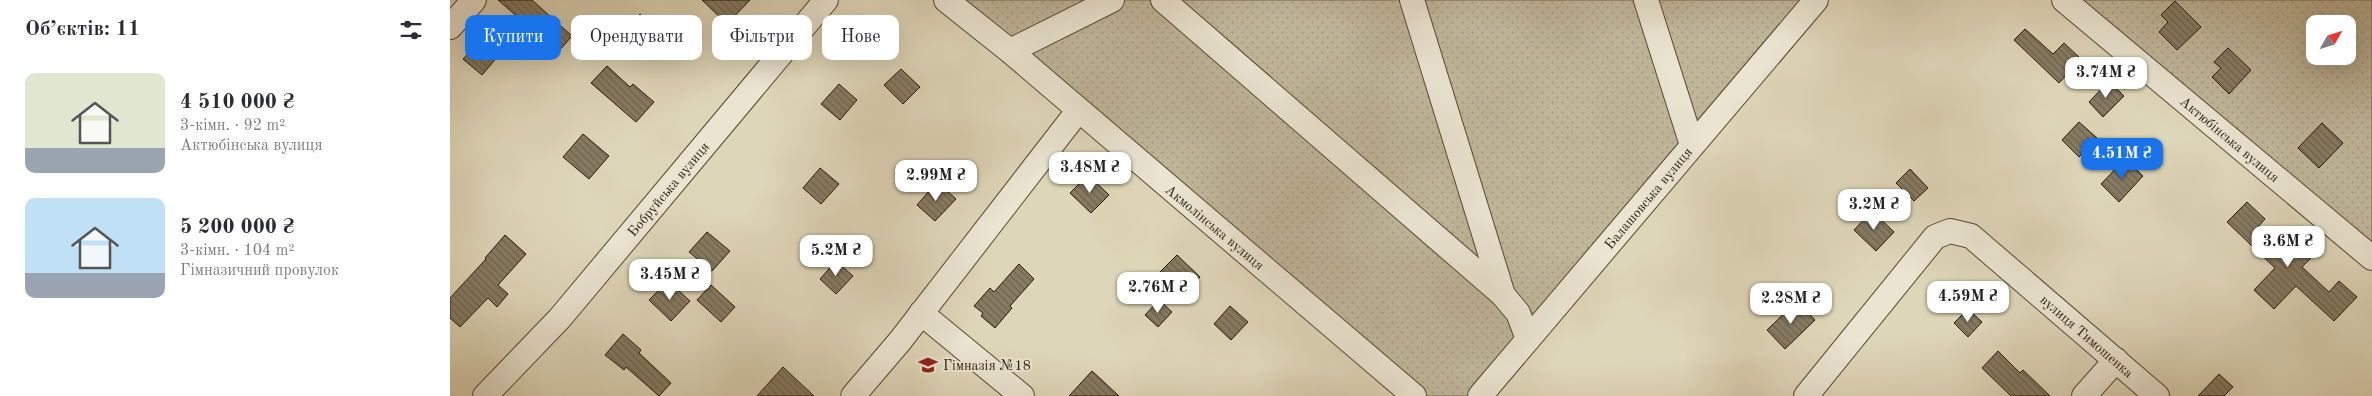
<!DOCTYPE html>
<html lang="uk">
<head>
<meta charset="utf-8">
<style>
	:root { --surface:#fff; --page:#f7f7f7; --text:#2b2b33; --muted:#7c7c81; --accent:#1a73e8 }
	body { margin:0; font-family:"Old Standard TT",serif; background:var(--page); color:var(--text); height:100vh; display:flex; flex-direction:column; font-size:19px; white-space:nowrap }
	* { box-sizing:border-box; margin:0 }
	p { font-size:16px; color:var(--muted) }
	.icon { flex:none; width:28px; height:28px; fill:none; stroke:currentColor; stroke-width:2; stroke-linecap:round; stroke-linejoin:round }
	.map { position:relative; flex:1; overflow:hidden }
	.side { display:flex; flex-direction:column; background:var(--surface); width:450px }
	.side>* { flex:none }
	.top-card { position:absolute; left:15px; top:15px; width:475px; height:45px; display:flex; gap:10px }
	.needle { width:32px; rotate:51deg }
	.tools { position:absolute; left:1856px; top:15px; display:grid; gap:10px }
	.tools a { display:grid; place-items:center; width:50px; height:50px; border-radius:10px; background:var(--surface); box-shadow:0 5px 20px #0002; font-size:25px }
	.price { position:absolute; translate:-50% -42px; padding:0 11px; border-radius:10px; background:#fff; color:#222; font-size:16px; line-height:32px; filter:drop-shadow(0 1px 2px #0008) }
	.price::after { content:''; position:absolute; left:50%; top:30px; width:15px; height:11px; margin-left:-8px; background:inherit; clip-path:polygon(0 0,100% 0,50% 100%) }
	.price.active { background:var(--accent); color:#fff }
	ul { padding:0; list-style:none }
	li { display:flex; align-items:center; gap:15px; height:125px; padding:0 25px }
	li span { display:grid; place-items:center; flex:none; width:140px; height:100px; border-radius:10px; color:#555 }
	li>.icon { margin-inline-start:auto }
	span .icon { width:60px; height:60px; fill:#fffc; stroke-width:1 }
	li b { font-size:21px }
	h2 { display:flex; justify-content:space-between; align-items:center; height:60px; padding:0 25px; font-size:21px }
	.tag { padding:0 18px; border-radius:10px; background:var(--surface); box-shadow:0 5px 20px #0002; font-size:18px; line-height:45px }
	.tag.active { background:var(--accent); color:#fff }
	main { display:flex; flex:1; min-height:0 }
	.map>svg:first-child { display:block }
	.grass { fill:url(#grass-dots); stroke:#736850; fill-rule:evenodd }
	.building { fill:url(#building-back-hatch); stroke:#271906 }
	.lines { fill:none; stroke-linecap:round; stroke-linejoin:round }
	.minor-casing { stroke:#554832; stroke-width:26 }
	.minor { stroke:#eae4d1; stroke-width:24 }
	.labels { text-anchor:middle; stroke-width:4; stroke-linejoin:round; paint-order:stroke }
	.street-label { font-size:14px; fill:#271906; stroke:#eae4d1 }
	.poi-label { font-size:14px; fill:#271906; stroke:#eae4d1; text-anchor:start }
</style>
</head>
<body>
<main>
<section class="side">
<h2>Об’єктів: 11<svg class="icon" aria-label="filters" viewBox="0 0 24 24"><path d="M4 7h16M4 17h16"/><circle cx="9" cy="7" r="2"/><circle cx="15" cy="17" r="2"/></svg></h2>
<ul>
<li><span style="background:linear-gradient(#dfe7d0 75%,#9aa5b1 0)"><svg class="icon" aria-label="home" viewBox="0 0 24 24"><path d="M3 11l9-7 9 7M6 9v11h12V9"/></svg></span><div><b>4 510 000 ₴</b><p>3-кімн. · 92 m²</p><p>Актюбінська вулиця</p></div></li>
<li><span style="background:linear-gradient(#bfe0f5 75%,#9aa5b1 0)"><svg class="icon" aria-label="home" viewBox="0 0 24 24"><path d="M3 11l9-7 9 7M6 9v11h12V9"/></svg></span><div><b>5 200 000 ₴</b><p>3-кімн. · 104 m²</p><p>Гімназичний провулок</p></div></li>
</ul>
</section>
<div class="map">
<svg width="1922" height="396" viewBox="0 0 1922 396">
	<defs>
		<pattern id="grass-dots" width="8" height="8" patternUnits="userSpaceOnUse" patternTransform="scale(1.25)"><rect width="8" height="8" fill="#bfb69a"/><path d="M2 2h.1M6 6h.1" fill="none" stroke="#a49c83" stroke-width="1.8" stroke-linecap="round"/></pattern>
		<pattern id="building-back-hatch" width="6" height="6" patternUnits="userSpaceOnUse" patternTransform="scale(1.25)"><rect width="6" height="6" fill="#867b63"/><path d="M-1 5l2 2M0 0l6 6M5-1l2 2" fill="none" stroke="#6e6450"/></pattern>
	</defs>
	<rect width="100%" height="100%" fill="#ded6b8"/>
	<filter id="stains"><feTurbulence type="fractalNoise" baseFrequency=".004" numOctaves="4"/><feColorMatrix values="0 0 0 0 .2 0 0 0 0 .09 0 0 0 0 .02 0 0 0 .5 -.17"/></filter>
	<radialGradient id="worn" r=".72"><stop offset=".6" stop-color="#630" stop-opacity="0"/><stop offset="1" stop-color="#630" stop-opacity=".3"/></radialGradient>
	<!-- grass -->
	<g class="grass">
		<polygon points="500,0 1366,0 1030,396 964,396"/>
		<path d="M1614 0H1922V258ZM1865 24H1898V56H1865Z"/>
	</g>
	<!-- building -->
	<g class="building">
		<polygon points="48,0 82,0 122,36 108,52"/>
		<polygon points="252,0 300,0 277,24"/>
		<polygon points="1725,1 1751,27 1727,50 1709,32 1718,22 1711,15"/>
		<polygon points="190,14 211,33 194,51 174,32"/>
		<polygon points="1575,29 1603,54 1614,43 1631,59 1609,83 1564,40"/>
		<polygon points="31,39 49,55 32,75 13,59"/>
		<polygon points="1778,48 1801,70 1779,94 1762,77 1771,68 1764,62"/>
		<polygon points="157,66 180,87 183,84 204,102 186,122 141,83"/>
		<polygon points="451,69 470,87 453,104 434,85"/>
		<polygon points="1659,81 1674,96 1653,117 1639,102"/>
		<polygon points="389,84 407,100 390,120 371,104"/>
		<polygon points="1629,122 1647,138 1629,157 1612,140"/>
		<polygon points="1872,123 1893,143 1869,168 1848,148"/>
		<polygon points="133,134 159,156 139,179 113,157"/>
		<polygon points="1675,159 1693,176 1669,202 1651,184"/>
		<polygon points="370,168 389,184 371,204 353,188"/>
		<polygon points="1460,169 1478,188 1464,201 1446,183"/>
		<polygon points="638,175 659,195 641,213 620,193"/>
		<polygon points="487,182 506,199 485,221 467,205"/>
		<polygon points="1797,202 1815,219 1808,227 1834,252 1844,241 1862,257 1852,267 1879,292 1889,281 1907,297 1884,321 1846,286 1824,309 1804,290 1825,268 1777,222"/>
		<polygon points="1422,211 1444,232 1426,251 1404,230"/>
		<polygon points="257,232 280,251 262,271 239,252"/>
		<polygon points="55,235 76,254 48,285 58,294 47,307 38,298 10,327 0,318 0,298 36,259 35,258"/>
		<polygon points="727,255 750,277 732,296 708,274"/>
		<polygon points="386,261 403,276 386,294 370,279"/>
		<polygon points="569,264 584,279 560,306 562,308 545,328 531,316 533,313 524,306 540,288 544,292"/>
		<polygon points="218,281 240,301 221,321 199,300"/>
		<polygon points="261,285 285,307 271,322 247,300"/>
		<polygon points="709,300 722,312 708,327 695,315"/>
		<polygon points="1347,301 1365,320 1335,349 1317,330"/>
		<polygon points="780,306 798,322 781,340 764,324"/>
		<polygon points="1518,309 1532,322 1518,337 1504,323"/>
		<polygon points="173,334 191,350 189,353 221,383 209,396 176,367 174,370 155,355"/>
		<polygon points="1548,351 1570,373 1573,370 1600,396 1561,396 1532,368"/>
		<polygon points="333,367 364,396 307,396"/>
		<polygon points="642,371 669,396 619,396"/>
		<polygon points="1769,374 1783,387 1774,396 1748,396"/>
	</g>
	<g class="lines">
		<!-- minor casing -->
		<g class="minor-casing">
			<g id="minor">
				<polyline points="496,0 560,51 964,396"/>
				<polyline points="713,0 1053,295"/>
				<polyline points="962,0 1053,295 1068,313 1078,339"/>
				<polyline points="1196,0 1242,145"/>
				<polyline points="1614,0 1922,258"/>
				<polyline points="0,27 24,0"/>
				<polyline points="560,51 662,0"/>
				<polyline points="471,313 572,396"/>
				<polyline points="35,396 110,318 376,0"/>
				<polyline points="403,396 450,341 628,111"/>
				<polyline points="1030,396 1366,0"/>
				<polyline points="1356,396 1485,237 1500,231 1521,236 1707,396"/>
				<polyline points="1634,396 1666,360"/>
			</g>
		</g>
		<!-- minor -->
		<use href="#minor" class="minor"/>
	</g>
	<!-- icons -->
	<defs>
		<g id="school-bare" transform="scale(1.5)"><path d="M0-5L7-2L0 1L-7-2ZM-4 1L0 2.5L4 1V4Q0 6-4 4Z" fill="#8f2418" stroke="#eae4d1" stroke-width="2.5" paint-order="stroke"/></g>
	</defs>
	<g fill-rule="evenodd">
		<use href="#school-bare" x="478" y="365"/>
	</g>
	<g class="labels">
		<!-- street labels -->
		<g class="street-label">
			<text transform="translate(1780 139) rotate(40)" y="5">Актюбінська вулиця</text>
			<text transform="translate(218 189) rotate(-50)" y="5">Бобруйська вулиця</text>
			<text transform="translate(1198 198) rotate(-50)" y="5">Балашовська вулиця</text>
			<text transform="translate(765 227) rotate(40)" y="5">Акмолінська вулиця</text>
			<text transform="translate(1637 336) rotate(41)" y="5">вулиця Тимошенка</text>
		</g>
		<!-- poi labels -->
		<g class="poi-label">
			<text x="493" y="370">Гімназія №18</text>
		</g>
	</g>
	<rect width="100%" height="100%" filter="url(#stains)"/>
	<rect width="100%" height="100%" fill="url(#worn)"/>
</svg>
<div class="tools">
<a><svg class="needle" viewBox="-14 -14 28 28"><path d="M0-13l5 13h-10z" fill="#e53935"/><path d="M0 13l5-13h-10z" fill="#7c7c81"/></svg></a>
</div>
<b class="price" style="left:1656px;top:99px">3.74M ₴</b>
<b class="price active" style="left:1672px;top:180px">4.51M ₴</b>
<b class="price" style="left:640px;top:194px">3.48M ₴</b>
<b class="price" style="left:486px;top:202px">2.99M ₴</b>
<b class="price" style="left:1424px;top:231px">3.2M ₴</b>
<b class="price" style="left:1838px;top:268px">3.6M ₴</b>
<b class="price" style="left:386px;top:277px">5.2M ₴</b>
<b class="price" style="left:220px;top:301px">3.45M ₴</b>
<b class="price" style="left:708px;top:314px">2.76M ₴</b>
<b class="price" style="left:1518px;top:323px">4.59M ₴</b>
<b class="price" style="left:1341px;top:325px">2.28M ₴</b>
<div class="top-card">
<a class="tag active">Купити</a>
<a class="tag">Орендувати</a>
<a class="tag">Фільтри</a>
<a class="tag">Нове</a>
</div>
</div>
</main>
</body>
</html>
